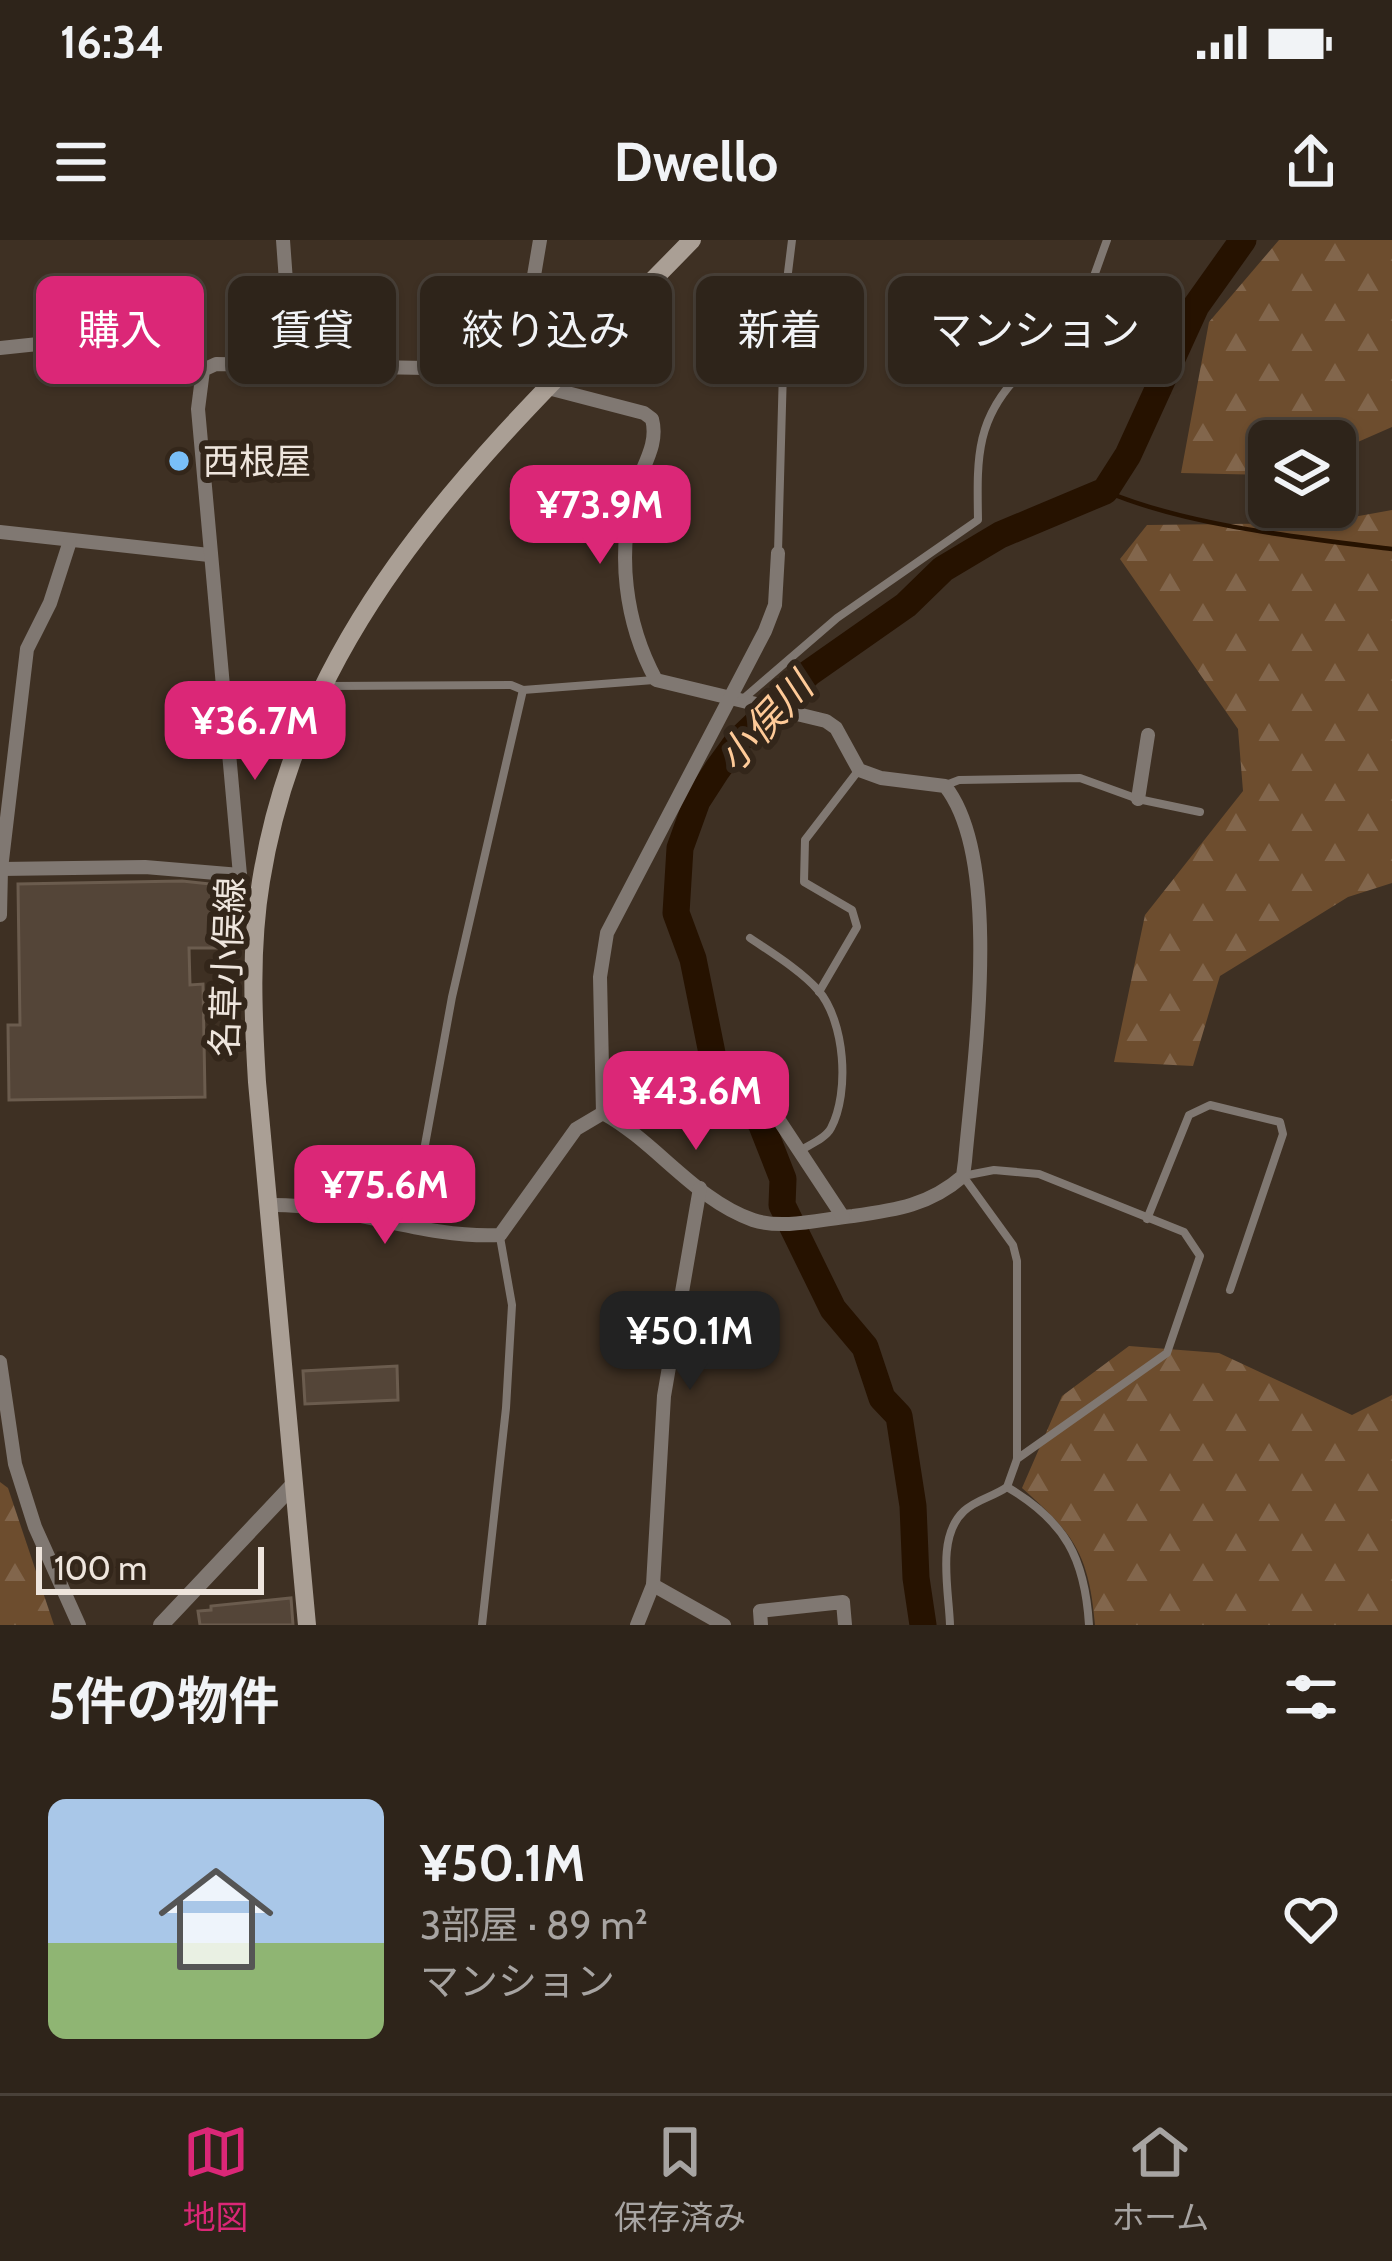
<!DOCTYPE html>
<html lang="ja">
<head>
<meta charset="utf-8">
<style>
	:root { --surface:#2e241a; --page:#3a3027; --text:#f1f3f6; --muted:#a7a4a2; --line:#494139; --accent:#db2777 }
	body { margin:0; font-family:Cabin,"Noto Sans JP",sans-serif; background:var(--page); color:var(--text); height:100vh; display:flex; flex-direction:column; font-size:45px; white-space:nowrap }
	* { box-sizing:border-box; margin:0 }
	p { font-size:39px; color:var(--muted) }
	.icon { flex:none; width:66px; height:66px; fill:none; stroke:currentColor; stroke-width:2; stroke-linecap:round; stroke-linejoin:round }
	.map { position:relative; height:1385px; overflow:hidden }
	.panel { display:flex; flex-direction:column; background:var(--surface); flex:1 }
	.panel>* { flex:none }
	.banner { position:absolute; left:36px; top:36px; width:1320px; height:108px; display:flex; gap:24px }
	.buttons { position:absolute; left:1248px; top:180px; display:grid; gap:24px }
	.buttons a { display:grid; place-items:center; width:108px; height:108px; border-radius:18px; background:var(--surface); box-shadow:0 3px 9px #0004,0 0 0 3px var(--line); font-size:60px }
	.scale { position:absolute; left:36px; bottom:30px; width:228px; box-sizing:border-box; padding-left:12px; border:6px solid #eee5dd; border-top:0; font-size:33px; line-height:42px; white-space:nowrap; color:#eee5dd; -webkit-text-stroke:9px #33261a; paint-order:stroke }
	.price { position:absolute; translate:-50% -102px; padding:0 27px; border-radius:24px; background:var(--accent); color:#fff; font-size:39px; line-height:78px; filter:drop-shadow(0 3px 6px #0008) }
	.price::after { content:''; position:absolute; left:50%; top:72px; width:36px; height:27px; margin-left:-18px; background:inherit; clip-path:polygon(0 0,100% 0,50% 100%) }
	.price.on { background:#222; color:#fff }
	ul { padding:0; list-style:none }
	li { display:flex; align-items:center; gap:36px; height:300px; padding:0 48px }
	li span { display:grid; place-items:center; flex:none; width:336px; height:240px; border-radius:18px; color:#555 }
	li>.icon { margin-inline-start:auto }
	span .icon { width:144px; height:144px; fill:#fffc; stroke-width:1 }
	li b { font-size:51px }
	h2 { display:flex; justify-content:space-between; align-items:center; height:144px; padding:0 48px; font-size:51px }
	.pill { padding:0 42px; border-radius:18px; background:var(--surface); box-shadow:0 3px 9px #0004,0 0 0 3px var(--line); font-size:42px; line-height:108px }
	.pill.on { background:var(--accent); color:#fff }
	.status { display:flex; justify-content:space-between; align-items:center; height:84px; padding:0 60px; background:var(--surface); direction:ltr }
	.status svg { height:33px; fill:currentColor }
	header { display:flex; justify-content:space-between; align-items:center; height:156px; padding:0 48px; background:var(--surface); font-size:54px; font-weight:800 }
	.tabs { display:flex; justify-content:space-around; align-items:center; height:168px; border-top:3px solid var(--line); background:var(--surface); font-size:33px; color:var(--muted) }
	.tabs a { display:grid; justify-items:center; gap:6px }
	.tabs .on { color:var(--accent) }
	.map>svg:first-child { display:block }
	.forest { fill:url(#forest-firs) }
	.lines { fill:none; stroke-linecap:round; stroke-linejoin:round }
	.stream { stroke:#261200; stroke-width:4.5 }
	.river { stroke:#261200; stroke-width:27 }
	.building { fill:#544538; stroke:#6b5c4e; stroke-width:3 }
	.service { stroke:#807872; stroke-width:8 }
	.minor { stroke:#807872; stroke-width:14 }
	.tertiary { stroke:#807872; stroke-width:16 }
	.secondary { stroke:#aa9f95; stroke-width:18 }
	.poi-dot { fill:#79bff8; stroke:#33261a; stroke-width:4.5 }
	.labels { text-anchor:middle; stroke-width:12; stroke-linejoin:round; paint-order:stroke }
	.poi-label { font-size:36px; fill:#eee5dd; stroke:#33261a; text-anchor:start }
	.street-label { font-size:36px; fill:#eee5dd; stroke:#33261a }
	.water-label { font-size:39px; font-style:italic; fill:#feca98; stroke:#33261a }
</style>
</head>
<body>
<div class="status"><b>16:34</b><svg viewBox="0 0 49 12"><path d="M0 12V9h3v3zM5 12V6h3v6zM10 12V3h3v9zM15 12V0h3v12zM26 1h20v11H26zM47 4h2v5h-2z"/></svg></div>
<header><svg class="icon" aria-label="menu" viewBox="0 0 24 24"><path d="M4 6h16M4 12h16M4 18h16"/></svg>Dwello<svg class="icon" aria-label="share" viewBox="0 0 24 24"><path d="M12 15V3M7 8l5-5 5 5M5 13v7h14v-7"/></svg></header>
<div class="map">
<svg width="1392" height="1385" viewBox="0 0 1392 1385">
	<defs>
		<pattern id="forest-firs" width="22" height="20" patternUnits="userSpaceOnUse" patternTransform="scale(3)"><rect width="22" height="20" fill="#6d4d2e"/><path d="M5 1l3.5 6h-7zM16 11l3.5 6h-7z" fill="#82664c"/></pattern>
	</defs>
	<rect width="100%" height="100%" fill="#3e3023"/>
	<!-- forest -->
	<g class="forest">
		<polygon points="1279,0 1392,0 1392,187 1335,212 1335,201 1269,201 1269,235 1181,233 1209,82"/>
		<polygon points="1392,270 1392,643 1348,657 1220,736 1193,826 1114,822 1145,675 1243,551 1238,489 1120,319 1147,285 1320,283"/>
		<path d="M1129 1106 1219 1113 1352 1175 1392 1155V1385H1095C1089 1314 1074 1294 1022 1248L1062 1156Z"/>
		<polygon points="0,1242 8,1248 54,1385 0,1385"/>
	</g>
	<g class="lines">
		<!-- stream -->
		<path class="stream" d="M1105 251C1187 286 1303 298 1392 309"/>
		<!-- river -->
		<polyline class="river" points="923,1385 916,1338 913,1266 899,1176 882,1158 865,1107 833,1069 782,965 783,939 761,883 715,828 693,719 676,673 680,608 697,561 717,530 738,501 809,433 906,365 943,329 1000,295 1105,251 1128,215 1196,66 1243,0"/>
	</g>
	<!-- building -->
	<g class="building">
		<polygon points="182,641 220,645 221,708 189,708 190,745 203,744 205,857 9,860 8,785 20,785 18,644"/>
		<polygon points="397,1126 398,1160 305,1164 303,1131"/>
		<polygon points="291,1358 293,1385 200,1385 198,1371 211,1370 211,1366"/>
	</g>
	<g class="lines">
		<!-- service -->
		<g class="service">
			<polyline points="778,312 785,57 792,0"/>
			<polyline points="328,446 511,445 523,450 654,440"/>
			<path d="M743 459 837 378 978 280C977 219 975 178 1022 132 1035 118 1053 111 1065 95 1085 68 1095 32 1107 0"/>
			<polyline points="946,545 959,540 1080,538 1138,559 1200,572"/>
			<path d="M750 698C772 713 800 730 818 750 845 781 850 852 831 888 826 898 811 904 801 910"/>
			<polyline points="819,752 857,687 852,670 804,642 805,600 858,531"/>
			<polyline points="1147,979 1189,875 1210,865 1280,882 1283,894 1230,1050"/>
			<polyline points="410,987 452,757 523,450"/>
			<path d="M1007 1247C1065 1281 1085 1318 1089 1385"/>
			<polyline points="482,1385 506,1168 512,1065 500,997"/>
			<path d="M950 1385C949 1350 936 1297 964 1271 977 1259 993 1257 1007 1247L1017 1219V1021L1013 1005 963 936 994 930 1039 934 1184 992 1200 1016 1167 1113 1017 1219"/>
		</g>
		<!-- minor -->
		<g class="minor">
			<polyline points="283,0 292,124"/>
			<polyline points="0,108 180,89 189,95 203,130"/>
			<path d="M516 113 548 148 644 173 652 179C659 205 642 226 635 250 616 312 625 383 656 440L826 481 836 488 859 530 881 538 945 546C1004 620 973 829 965 921L963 936C930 965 896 970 853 976 822 979 783 990 753 980 695 960 656 902 603 873"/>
			<polyline points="0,292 209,315"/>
			<polyline points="1138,559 1148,495"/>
			<polyline points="1,629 145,627 240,635"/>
			<polyline points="0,675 1,629 27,409 50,363 70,301"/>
			<polyline points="256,677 241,647 240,635 198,169 203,130 216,124 426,128 467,126 516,113 524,95 540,0"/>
			<polyline points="771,868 843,977"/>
			<polyline points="603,873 600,737 607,693 765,391 775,365 778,313"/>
			<path d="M268 965C346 963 421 999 500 995L576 889 603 873"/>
			<polyline points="0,1122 15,1224 35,1287 79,1385"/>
			<polyline points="653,1345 724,1385"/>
			<polyline points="637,1385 653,1345 664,1156 700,948"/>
			<polyline points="761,1385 760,1371 843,1362 845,1385"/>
		</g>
		<!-- tertiary -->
		<polyline class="tertiary" points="161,1385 293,1245"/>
		<!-- secondary -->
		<path class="secondary" d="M307 1385 257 842C253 776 250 707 261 641 306 363 506 192 692 0"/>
	</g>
	<!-- markers -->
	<circle class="poi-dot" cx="179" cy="221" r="12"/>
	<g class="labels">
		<!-- poi labels -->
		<g class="poi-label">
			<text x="203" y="234">西根屋</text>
		</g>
		<!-- street labels -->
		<g class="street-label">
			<text transform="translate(227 727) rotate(-88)" y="13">名草小俣線</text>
		</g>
		<!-- water labels -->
		<g class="water-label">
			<text transform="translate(765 482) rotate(-47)" y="14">小俣川</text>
		</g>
	</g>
</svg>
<div class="buttons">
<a><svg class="icon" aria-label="layers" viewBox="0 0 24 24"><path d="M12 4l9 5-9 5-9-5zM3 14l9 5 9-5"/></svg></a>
</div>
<div class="scale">100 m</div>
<b class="price" style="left:600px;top:327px">¥73.9M</b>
<b class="price" style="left:255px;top:543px">¥36.7M</b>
<b class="price" style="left:696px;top:913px">¥43.6M</b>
<b class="price" style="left:385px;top:1007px">¥75.6M</b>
<b class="price on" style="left:690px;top:1153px">¥50.1M</b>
<div class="banner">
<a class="pill on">購入</a>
<a class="pill">賃貸</a>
<a class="pill">絞り込み</a>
<a class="pill">新着</a>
<a class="pill">マンション</a>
</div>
</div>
<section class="panel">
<h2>5件の物件<svg class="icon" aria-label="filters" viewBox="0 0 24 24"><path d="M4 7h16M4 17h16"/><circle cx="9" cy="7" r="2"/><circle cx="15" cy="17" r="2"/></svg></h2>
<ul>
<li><span style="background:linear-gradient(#a9c7e8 60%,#8fb573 0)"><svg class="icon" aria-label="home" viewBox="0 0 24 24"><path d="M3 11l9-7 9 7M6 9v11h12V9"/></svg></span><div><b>¥50.1M</b><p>3部屋 · 89 m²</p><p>マンション</p></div><svg class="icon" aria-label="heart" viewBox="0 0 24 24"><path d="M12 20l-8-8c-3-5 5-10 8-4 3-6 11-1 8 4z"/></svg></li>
</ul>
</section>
<nav class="tabs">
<a class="on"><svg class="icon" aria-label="map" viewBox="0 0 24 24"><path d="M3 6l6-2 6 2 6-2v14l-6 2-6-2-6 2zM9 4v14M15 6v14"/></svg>地図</a>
<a><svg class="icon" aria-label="saved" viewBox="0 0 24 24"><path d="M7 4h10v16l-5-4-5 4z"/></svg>保存済み</a>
<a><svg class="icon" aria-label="home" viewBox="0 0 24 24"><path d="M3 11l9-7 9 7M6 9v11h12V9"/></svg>ホーム</a>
</nav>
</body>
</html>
